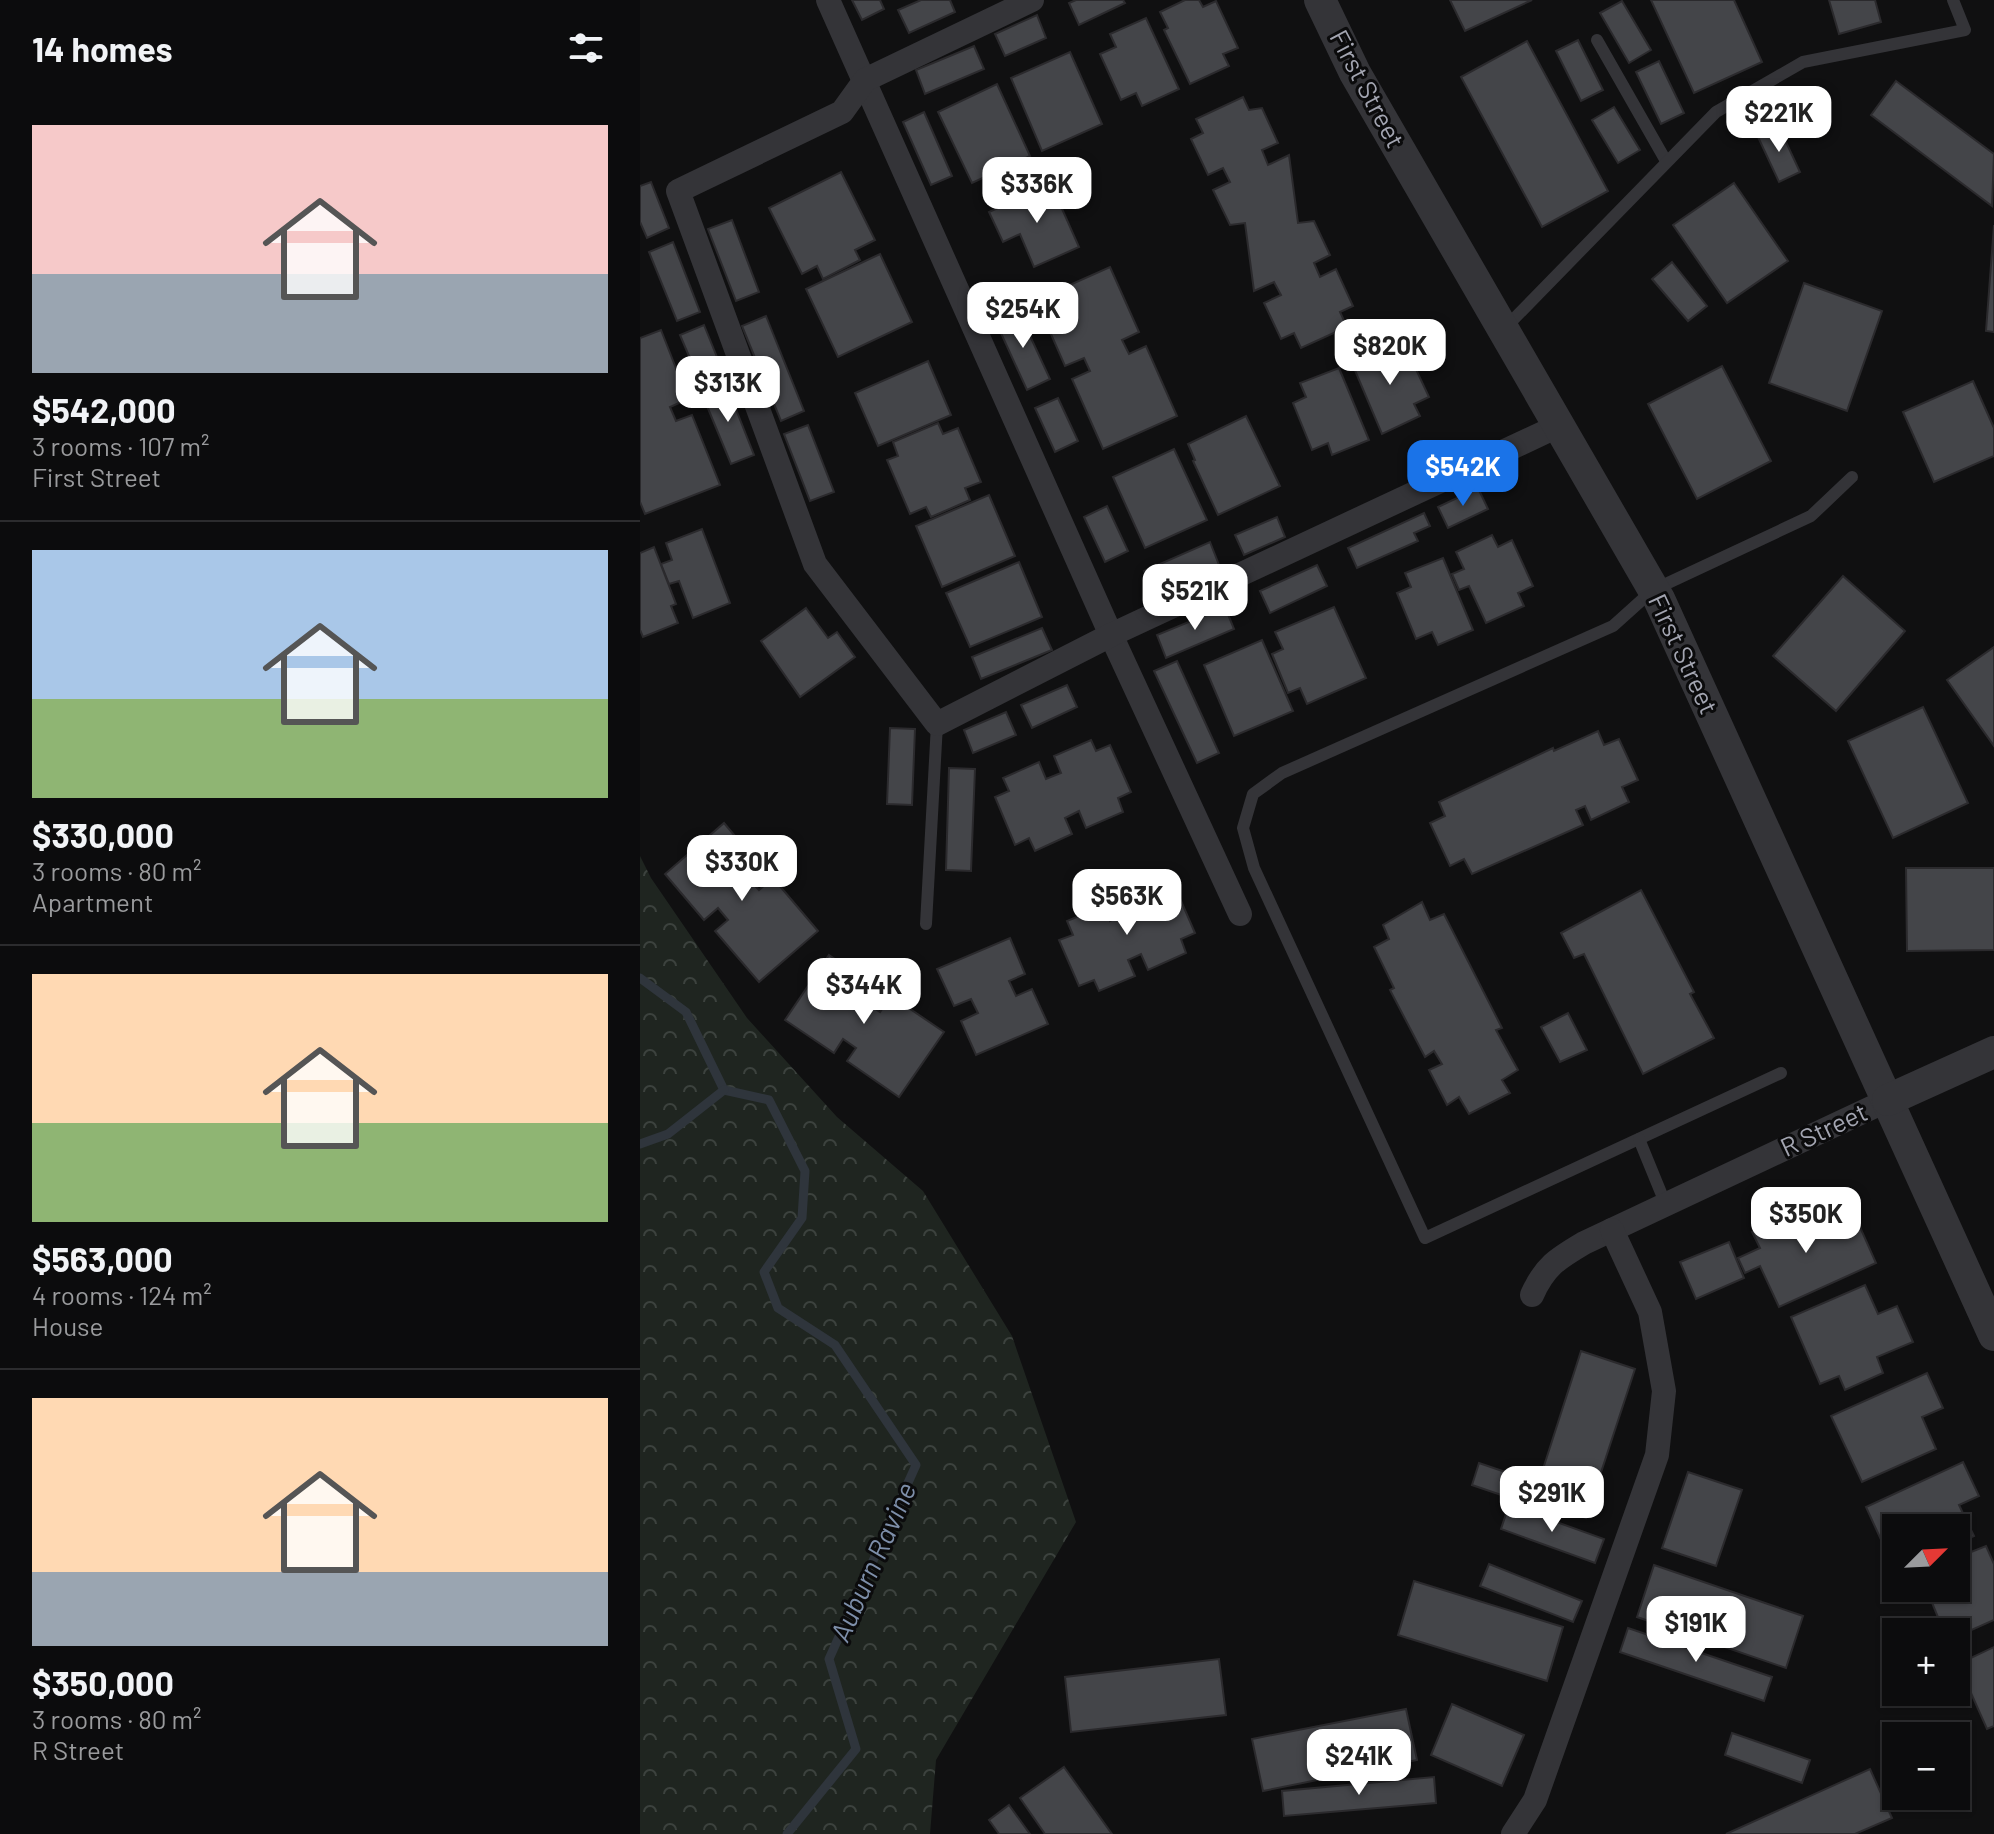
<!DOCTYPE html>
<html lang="en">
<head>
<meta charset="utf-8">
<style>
	:root { --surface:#0c0c0d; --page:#1a1a1b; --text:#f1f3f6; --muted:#9a9b9d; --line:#2c2c2e; --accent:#1a73e8 }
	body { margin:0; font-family:Barlow,sans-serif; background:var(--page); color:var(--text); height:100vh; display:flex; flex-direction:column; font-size:30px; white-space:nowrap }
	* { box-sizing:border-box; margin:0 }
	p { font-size:26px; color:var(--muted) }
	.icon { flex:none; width:44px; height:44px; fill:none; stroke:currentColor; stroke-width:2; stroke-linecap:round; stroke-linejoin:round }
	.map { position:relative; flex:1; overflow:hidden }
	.sheet { display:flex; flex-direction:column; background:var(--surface); width:640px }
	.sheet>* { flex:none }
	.needle { width:52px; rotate:66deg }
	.controls { position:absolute; left:1242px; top:1514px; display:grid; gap:16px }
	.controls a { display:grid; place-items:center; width:88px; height:88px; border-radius:0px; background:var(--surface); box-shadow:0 2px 6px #0004,0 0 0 2px var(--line); font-size:40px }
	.price { position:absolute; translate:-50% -68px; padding:0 18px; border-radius:16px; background:#fff; color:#222; font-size:26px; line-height:52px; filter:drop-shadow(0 2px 4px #0008) }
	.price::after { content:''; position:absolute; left:50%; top:48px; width:24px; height:18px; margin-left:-12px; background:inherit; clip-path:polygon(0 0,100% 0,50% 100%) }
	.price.active { background:var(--accent); color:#fff }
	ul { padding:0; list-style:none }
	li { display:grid; align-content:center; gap:16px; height:424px; padding:0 32px }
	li+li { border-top:2px solid var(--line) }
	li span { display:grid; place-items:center; height:248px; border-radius:0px; color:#555 }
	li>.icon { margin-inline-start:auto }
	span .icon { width:144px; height:144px; fill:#fffc; stroke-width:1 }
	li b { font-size:34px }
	h2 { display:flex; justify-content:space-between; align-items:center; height:96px; padding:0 32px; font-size:34px }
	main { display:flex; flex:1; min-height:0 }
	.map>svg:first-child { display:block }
	.forest { fill:url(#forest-crowns) }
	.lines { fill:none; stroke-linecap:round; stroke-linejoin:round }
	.stream { stroke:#2f353c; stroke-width:9 }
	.building { fill:#444549; stroke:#2b2a2d; stroke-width:2 }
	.service { stroke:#343438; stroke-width:12 }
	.minor { stroke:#343438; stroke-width:24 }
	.tertiary { stroke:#343438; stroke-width:32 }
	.labels { text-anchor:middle; stroke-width:6; stroke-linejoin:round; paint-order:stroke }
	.street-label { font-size:26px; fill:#a3a5b1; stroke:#0b0b0c }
	.water-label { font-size:28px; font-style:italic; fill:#7d8ea9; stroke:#0b0b0c }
</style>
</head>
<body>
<main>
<section class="sheet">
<h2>14 homes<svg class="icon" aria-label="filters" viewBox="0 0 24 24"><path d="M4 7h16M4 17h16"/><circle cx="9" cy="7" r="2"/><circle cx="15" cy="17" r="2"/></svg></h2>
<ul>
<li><span style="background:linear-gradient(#f6c9c9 60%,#9aa5b1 0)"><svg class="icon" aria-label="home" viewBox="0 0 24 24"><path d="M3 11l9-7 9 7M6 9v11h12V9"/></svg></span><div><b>$542,000</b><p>3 rooms · 107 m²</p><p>First Street</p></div></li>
<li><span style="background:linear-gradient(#a9c7e8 60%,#8fb573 0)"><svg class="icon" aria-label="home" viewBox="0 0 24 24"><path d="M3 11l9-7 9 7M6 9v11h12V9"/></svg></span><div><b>$330,000</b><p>3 rooms · 80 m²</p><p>Apartment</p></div></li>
<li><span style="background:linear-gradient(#ffd9b3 60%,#8fb573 0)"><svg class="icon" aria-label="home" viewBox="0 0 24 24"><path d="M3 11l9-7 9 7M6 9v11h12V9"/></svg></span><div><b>$563,000</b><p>4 rooms · 124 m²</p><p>House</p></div></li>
<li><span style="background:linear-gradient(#ffd9b3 70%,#9aa5b1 0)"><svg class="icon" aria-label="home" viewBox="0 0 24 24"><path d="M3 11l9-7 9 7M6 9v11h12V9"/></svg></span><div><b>$350,000</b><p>3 rooms · 80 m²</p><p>R Street</p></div></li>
</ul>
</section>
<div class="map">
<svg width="1354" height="1834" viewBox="0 0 1354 1834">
	<defs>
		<pattern id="forest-crowns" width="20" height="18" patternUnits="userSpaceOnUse" patternTransform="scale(2)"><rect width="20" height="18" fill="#1f2520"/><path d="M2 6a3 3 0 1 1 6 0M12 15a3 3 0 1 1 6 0" fill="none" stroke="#3c423e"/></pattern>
	</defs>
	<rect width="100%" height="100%" fill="#101011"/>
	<!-- forest -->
	<polygon class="forest" points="0,856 11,878 107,1018 197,1117 283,1191 372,1336 436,1522 296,1760 290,1834 0,1834"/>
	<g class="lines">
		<!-- stream -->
		<g class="stream">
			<polyline points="0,978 46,1012 84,1090 129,1100 165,1171 162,1218 124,1272 138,1308 195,1345 276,1465 189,1659 216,1749 147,1834"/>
			<polyline points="0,1144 28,1134 84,1090"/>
		</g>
	</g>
	<!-- building -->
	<g class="building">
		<polygon points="212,0 240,0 244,9 222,20"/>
		<polygon points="281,0 310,0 315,12 269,33 258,10"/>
		<polygon points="436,0 483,0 485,3 439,25 429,3"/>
		<polygon points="545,0 559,0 563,7 576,1 598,48 583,54 589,66 550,84 524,30 528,28 520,12"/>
		<polygon points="810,0 892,0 825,31"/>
		<polygon points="1011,0 1094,0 1122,62 1054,93"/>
		<polygon points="1189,0 1235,0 1241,22 1199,34"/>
		<polygon points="982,1 1011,50 989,63 960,13"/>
		<polygon points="397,15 406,38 365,56 355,34"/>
		<polygon points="506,18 539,89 502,106 496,93 481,100 460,54 476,47 470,34"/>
		<polygon points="938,40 963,90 941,101 916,51"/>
		<polygon points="887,41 968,191 902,227 821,77"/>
		<polygon points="334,46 344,69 285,94 276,70"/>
		<polygon points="430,52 462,124 402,151 371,78"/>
		<polygon points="1019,61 1044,113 1021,124 996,72"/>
		<polygon points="1256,81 1354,154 1352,206 1231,115"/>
		<polygon points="357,84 390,156 332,183 298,112"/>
		<polygon points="603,97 609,110 622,108 638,143 622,150 628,165 649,155 658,223 674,221 690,255 674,263 680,277 696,269 713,306 700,312 707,327 661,348 654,333 641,339 624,303 641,295 634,282 614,291 605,223 590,225 573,190 590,182 583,168 568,175 551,139 563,133 556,119"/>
		<polygon points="974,107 1000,150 978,163 952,120"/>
		<polygon points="284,112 312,176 291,185 263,122"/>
		<polygon points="1139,127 1160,172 1139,182 1118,137"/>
		<polygon points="201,172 235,240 215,250 220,260 183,279 177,266 162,274 129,208"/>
		<polygon points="11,182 29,228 7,238 0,222 0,186"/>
		<polygon points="1094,183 1148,261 1087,303 1033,225"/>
		<polygon points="411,184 439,247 394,267 380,234 363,242 349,212"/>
		<polygon points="92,220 119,292 96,301 68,229"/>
		<polygon points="1354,225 1354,332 1346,331"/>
		<polygon points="33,242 60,312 37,321 9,252"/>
		<polygon points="240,254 272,322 198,357 166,289"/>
		<polygon points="1032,262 1067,306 1048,321 1012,279"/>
		<polygon points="470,267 499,332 482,340 489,354 506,346 537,416 463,449 432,379 450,371 444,358 425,366 396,300"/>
		<polygon points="1164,283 1242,311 1207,411 1129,383"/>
		<polygon points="378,310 410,379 387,390 355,320"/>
		<polygon points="126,316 164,411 141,421 102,326"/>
		<polygon points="64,325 83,372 60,382 40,335"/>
		<polygon points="21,330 48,399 30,407 36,421 52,415 80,485 5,514 0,502 0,338"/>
		<polygon points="747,345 753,357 767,350 789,397 774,404 780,416 742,434 711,361"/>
		<polygon points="288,361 311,415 238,446 215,393"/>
		<polygon points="1082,366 1131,461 1057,499 1008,404"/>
		<polygon points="699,368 729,440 692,455 688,443 672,450 653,403 666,397 660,383"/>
		<polygon points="1333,381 1354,428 1354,456 1294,482 1263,412"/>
		<polygon points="86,384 114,455 91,464 62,394"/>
		<polygon points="418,398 438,441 415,452 395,408"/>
		<polygon points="606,416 640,486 578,515 553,461 555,460 548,444"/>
		<polygon points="298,423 303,434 318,428 341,482 325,488 330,500 291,517 286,507 270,514 247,460 258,456 253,442"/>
		<polygon points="168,425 194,492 170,501 144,434"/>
		<polygon points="534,449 567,520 505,548 473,477"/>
		<polygon points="838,488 848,509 808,528 798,507"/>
		<polygon points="349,495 375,556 302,587 276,526"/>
		<polygon points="467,506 488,551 465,562 444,517"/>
		<polygon points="784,513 790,526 774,533 778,541 717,568 708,548"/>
		<polygon points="637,517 645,537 604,555 595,535"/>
		<polygon points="62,529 90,603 53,618 39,581 29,584 21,564 32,560 26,543"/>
		<polygon points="852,535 858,547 872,540 893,586 878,593 884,606 846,623 829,586 819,590 812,574 824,569 816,552"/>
		<polygon points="570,542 579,565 514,594 504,571"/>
		<polygon points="14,547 36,604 31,606 38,623 3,637 0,630 0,553"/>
		<polygon points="803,558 833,630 798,645 792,632 776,639 757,593 771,587 765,573"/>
		<polygon points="379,562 402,617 330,647 306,593"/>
		<polygon points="677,565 687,586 630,613 620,591"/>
		<polygon points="1203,576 1265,631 1196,711 1133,656"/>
		<polygon points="585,607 594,629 526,658 517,635"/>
		<polygon points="694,607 726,678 667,704 660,688 648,693 632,654 643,649 635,632"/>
		<polygon points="166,608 188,638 197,632 215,657 160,697 121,641"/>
		<polygon points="402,628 412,650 341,679 332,657"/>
		<polygon points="622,640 653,711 594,736 564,665"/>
		<polygon points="1354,647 1354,746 1307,680"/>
		<polygon points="537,661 579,753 557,763 514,671"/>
		<polygon points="427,685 437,707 392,728 381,705"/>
		<polygon points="1283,707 1328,803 1253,838 1208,741"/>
		<polygon points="366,712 376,735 333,753 324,730"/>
		<polygon points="250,728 275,729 272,805 247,804"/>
		<polygon points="958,731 964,745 979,739 998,780 982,787 989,802 951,820 945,806 936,810 943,825 832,874 824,859 810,866 790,823 805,816 799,802 913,748 914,751"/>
		<polygon points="451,740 456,751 470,745 491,792 478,798 483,812 446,828 439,811 425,818 432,834 395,851 389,838 375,845 355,797 369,791 363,778 399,762 406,779 421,773 414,756"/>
		<polygon points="309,768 335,769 331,871 306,870"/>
		<polygon points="84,823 122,868 109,879 119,890 133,878 178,931 119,982 75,931 88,920 78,908 64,920 25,874"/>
		<polygon points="1266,868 1354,868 1354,950 1267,951"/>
		<polygon points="515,881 519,893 535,887 555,933 541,939 546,953 508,970 501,954 488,960 495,976 459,991 454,980 439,986 419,940 433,935 427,921 463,906 470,921 485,914 478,898"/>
		<polygon points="1001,890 1054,992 1050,994 1074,1038 1003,1074 944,954 934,958 921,933"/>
		<polygon points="782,902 790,920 804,914 862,1028 856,1030 878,1070 862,1080 870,1093 829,1114 819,1097 807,1105 789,1070 802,1064 794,1051 785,1057 750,990 754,988 734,947 749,939 743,925"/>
		<polygon points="370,938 385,974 369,981 376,996 392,989 408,1024 336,1055 321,1021 338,1013 331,999 314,1006 297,969"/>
		<polygon points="189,955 237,988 227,1003 240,1012 251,996 304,1032 259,1097 207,1061 216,1048 203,1039 194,1053 145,1020"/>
		<polygon points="928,1013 947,1050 920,1062 901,1027"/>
		<polygon points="1187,1206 1201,1236 1220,1227 1236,1263 1139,1307 1120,1266 1105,1273 1098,1258 1120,1248 1112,1232 1147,1216 1150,1223"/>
		<polygon points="1089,1242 1104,1278 1056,1299 1040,1262"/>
		<polygon points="1225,1285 1238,1314 1257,1306 1273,1342 1237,1357 1243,1373 1205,1390 1199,1376 1180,1384 1151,1317"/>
		<polygon points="941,1351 995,1369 946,1518 893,1500"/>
		<polygon points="1287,1373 1303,1408 1282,1417 1296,1449 1222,1482 1191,1416"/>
		<polygon points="1323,1462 1339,1496 1319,1505 1334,1536 1316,1544 1316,1528 1256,1528 1256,1551 1248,1555 1226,1507"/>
		<polygon points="839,1463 877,1476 870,1498 832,1485"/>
		<polygon points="1048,1472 1102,1490 1076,1566 1022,1548"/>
		<polygon points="869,1505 964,1539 955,1563 861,1529"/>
		<polygon points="1346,1546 1354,1564 1354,1620 1316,1637 1316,1632 1304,1632 1286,1588 1316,1588 1316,1558"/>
		<polygon points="849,1564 942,1601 933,1622 840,1586"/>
		<polygon points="1014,1565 1163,1616 1146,1668 997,1617"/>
		<polygon points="774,1581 923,1627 907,1681 758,1635"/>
		<polygon points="988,1628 1132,1677 1124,1701 980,1652"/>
		<polygon points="1354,1647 1354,1726 1347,1729 1318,1664"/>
		<polygon points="579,1659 586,1715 431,1732 425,1677"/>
		<polygon points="812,1704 884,1735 862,1786 791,1755"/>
		<polygon points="766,1709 777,1760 623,1791 612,1739"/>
		<polygon points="1092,1733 1170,1760 1162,1783 1085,1755"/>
		<polygon points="424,1767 472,1834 405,1834 380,1798"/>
		<polygon points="1230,1769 1252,1818 1215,1834 1086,1834"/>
		<polygon points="794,1777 796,1803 644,1816 642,1791"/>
		<polygon points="369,1805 390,1834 359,1834 349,1820"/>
	</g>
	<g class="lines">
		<!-- service -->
		<g class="service">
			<polyline points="957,40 1026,161"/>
			<polyline points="865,328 1076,112 1163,62 1325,30 1313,0"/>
			<polyline points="286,924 297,724"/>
			<polyline points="1141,1073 785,1238 614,868 603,828 613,794 642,773 973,626 1013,590 1171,516 1212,477"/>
			<polyline points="999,1139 1026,1205"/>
		</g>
		<!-- minor -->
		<g class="minor">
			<polyline points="188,0 471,635 600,914"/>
			<polyline points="392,0 225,80 202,112 38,191 175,564 297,724 471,635 918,426"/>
			<path d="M892 1295C905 1266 917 1259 944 1243L1248 1100"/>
			<polyline points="873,1834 895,1800 1017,1455 1024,1391 1010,1312 972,1230"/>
		</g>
		<!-- tertiary -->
		<g class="tertiary">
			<polyline points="680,0 715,73 1019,599 1354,1335"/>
			<polyline points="1248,1100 1354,1052"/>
		</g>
	</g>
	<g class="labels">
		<!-- street labels -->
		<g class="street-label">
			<text transform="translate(727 89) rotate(62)" y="9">First Street</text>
			<text transform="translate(1043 654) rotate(65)" y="9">First Street</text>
			<text transform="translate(1184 1130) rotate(-25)" y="9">R Street</text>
		</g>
		<!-- water labels -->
		<g class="water-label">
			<text transform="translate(233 1562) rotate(-66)" y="10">Auburn Ravine</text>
		</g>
	</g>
</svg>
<div class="controls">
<a><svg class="needle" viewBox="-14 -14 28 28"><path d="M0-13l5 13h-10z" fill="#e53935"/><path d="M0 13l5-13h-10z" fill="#9a9b9d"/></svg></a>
<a>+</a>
<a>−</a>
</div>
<b class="price" style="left:1139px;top:154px">$221K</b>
<b class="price" style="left:397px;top:225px">$336K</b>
<b class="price" style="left:383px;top:350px">$254K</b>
<b class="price" style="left:750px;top:387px">$820K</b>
<b class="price" style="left:88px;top:424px">$313K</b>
<b class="price active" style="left:823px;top:508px">$542K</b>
<b class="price" style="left:555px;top:632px">$521K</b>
<b class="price" style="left:102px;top:903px">$330K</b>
<b class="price" style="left:487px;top:937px">$563K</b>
<b class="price" style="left:224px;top:1026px">$344K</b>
<b class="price" style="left:1166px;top:1255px">$350K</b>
<b class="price" style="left:912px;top:1534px">$291K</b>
<b class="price" style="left:1056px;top:1664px">$191K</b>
<b class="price" style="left:719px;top:1797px">$241K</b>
</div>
</main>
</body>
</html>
